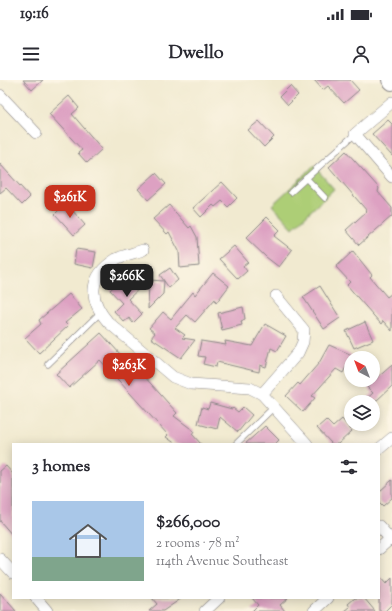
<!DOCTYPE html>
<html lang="en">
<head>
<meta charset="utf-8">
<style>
	:root { --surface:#fff; --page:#f7f7f7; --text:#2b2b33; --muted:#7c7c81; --accent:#c8321e }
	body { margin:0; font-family:"Sorts Mill Goudy",serif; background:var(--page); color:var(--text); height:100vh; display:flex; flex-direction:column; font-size:15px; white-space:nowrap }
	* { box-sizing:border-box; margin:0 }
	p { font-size:13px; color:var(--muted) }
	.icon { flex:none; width:22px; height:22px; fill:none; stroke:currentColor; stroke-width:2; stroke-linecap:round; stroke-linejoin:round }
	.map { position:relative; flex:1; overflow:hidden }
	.drawer { position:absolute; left:12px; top:363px; width:368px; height:156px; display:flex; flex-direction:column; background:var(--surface); border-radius:0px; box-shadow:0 2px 10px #0003 }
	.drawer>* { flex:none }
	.needle { width:26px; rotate:318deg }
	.tools { position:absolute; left:344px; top:271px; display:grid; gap:8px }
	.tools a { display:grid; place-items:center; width:36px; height:36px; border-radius:50%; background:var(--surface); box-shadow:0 2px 10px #0003; font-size:20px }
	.price { position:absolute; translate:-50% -34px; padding:0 9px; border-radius:8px; background:var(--accent); color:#fff; font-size:13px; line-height:26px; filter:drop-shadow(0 1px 2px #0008) }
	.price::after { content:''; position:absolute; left:50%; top:24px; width:12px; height:9px; margin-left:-6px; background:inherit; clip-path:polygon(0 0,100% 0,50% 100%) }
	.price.current { background:#222; color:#fff }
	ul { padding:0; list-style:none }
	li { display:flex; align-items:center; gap:12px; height:100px; padding:0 20px }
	li span { display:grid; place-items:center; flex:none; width:112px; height:80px; border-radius:0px; color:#555 }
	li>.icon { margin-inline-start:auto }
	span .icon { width:48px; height:48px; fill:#fffc; stroke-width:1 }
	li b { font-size:17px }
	h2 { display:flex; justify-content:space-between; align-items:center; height:48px; padding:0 20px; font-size:17px }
	.status { display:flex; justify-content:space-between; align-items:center; height:28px; padding:0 20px; background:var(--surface); direction:ltr }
	.status svg { height:11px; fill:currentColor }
	header { display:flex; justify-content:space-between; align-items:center; height:52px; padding:0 20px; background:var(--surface); font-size:18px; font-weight:700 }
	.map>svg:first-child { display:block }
	.green { fill:#adce76; stroke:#687858 }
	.building { fill:#dda1c2 }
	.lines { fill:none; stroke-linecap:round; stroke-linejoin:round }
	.service-casing { stroke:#8a8686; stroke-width:7 }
	.minor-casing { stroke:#8a8686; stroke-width:12 }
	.tertiary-casing { stroke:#8a8686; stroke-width:16 }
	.service { stroke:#fff; stroke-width:5.5 }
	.minor { stroke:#fff; stroke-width:11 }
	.tertiary { stroke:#fff; stroke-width:14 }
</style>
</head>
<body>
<div class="status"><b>19:16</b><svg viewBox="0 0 49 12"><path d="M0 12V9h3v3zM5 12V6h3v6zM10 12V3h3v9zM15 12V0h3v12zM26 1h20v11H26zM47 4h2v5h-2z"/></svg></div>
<header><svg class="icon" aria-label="menu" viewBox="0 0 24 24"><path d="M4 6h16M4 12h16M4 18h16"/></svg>Dwello<svg class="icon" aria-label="person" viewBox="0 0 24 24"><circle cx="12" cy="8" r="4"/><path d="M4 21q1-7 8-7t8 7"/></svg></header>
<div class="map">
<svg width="392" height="531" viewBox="0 0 392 531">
	<rect width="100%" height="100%" fill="#fcf5e5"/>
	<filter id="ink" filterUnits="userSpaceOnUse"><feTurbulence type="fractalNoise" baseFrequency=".025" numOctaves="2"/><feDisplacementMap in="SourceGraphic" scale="8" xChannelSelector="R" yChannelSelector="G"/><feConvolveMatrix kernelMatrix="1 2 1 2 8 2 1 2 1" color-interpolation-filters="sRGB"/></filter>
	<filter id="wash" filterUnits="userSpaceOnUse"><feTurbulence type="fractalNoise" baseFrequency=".012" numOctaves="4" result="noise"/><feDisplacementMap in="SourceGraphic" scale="16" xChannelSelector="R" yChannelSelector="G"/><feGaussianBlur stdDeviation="0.9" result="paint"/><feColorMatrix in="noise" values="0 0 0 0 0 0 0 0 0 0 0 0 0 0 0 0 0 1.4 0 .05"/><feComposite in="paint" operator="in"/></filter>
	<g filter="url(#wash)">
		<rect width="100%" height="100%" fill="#f1ead0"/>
		<!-- green -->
		<polygon class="green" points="314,86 334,109 293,148 272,125"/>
		<g id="blocks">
			<!-- building -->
			<g class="building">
				<polygon points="23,0 43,0 32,10"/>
				<polygon points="314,0 350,0 359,10 344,23 328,6 323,10"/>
				<polygon points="290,6 298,15 288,25 280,16"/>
				<polygon points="69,16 79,28 72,34 102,69 87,83 78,73 82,70 49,34"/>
				<polygon points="388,40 392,44 392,76 372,54"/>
				<polygon points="259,41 274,57 264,67 248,50"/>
				<polygon points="346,71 379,108 378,112 392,128 392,136 359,165 346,150 367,131 329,87"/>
				<polygon points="0,84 30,117 22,125 6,108 0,113"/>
				<polygon points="156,93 166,104 148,120 138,109"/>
				<polygon points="222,102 237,118 228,127 222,121 215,127 213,125 201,137 193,128"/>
				<polygon points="66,123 85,145 74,155 55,134"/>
				<polygon points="169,125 189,148 191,146 197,157 199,186 180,188 179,171 169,152 167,154 153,139"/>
				<polygon points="267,137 280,150 274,156 292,170 279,187 266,177 246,158"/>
				<polygon points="234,166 248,182 243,186 247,191 238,199 219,179"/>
				<polygon points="76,169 96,172 93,188 74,184"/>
				<polygon points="353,171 372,195 370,197 387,217 392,213 392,251 383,241 381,244 358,218 347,205 350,202 336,187"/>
				<polygon points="170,188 178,200 169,208 160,195"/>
				<polygon points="129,192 142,206 128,219 142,234 133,243 129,238 124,242 114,231 122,223 110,210"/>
				<polygon points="213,193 229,206 216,223 215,219 195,242 187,235 175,248 185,255 182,258 195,260 181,278 151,258 155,253 149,248 163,232 171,239 193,212 195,215"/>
				<polygon points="149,200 164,201 163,214 148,229"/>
				<polygon points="320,206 340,238 324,249 303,217"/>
				<polygon points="69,214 82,229 65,243 68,246 39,273 25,258 41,244 39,240"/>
				<polygon points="243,227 245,239 241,241 242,245 222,250 218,233"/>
				<polygon points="365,242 373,260 354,268 346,251"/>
				<polygon points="265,244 286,256 277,271 271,268 266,287 260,285 259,292 217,282 216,287 203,284 205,277 198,276 201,261 226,265 225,261 252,266"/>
				<polygon points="101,253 141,297 143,295 177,333 174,336 194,351 192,354 201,364 176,364 166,357 168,355 100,280 69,308 56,294"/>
				<polygon points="329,265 352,275 343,293 336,289 312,316 315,318 303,332 286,316 298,303 300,305 319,283"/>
				<polygon points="392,285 392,306 375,322 363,322 373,313 367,307"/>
				<polygon points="210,323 232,329 233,328 238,332 243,327 252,335 238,352 220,337 217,349 198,344 202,327 208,329"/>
				<polygon points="342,339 352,351 338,364 332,364 317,348 326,340 333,347"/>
				<polygon points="265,346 279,360 275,364 245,364"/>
				<polygon points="6,386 13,394 13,456 0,441 0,391"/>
				<polygon points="392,400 392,418 383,426 379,422 379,412"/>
				<polygon points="379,496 386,504 392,498 392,524 385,531 379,531"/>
				<polygon points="0,513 16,531 0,531"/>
				<polygon points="152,518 182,518 163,531 149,531 157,524"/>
				<polygon points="252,518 288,518 280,525 285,531 252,531 258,525"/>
				<polygon points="355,518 364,518 375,531 345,531 350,527 348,524"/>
			</g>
		</g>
	</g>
	<g filter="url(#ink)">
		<use href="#blocks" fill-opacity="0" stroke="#8a8686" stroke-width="1"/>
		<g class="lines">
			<!-- service casing -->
			<g class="service-casing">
				<g id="service">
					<polyline points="306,98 325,118"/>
					<polyline points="291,112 355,54"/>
					<polyline points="48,284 100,233"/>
					<polyline points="236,364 274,327"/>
				</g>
			</g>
			<!-- minor casing -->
			<g class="minor-casing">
				<g id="minor">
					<polyline points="0,15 36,53"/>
					<polyline points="392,22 355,54 392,97"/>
					<path d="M143 170C135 173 123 175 116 179 88 197 88 219 108 242L173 297 191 304 250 308 262 314 307 364"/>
					<polyline points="262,314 298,273 303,262 304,250 276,216"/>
					<polyline points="379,369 392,358"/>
					<polyline points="379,446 392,461"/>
					<polyline points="379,469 390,459"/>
					<polyline points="0,479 13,493"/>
					<polyline points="36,518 47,531"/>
					<polyline points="205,531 219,518"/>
					<polyline points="314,531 328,518"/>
				</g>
			</g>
			<!-- tertiary casing -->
			<g class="tertiary-casing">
				<polyline id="tertiary" points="389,0 392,3"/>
			</g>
			<!-- service -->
			<use href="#service" class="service"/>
			<!-- minor -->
			<use href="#minor" class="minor"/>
			<!-- tertiary -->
			<use href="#tertiary" class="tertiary"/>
		</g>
	</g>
</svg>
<div class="tools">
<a><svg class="needle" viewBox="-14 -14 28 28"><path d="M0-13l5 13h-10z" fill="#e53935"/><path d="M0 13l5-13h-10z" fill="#7c7c81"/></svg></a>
<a><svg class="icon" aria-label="layers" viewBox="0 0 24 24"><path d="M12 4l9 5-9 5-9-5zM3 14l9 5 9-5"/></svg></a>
</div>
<b class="price" style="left:70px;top:139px">$261K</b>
<b class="price current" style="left:127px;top:218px">$266K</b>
<b class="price" style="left:129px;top:307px">$263K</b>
<section class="drawer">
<h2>3 homes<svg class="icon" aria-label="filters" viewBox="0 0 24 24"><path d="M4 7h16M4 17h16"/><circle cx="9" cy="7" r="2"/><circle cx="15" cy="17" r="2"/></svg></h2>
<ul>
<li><span style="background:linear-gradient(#a9c7e8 70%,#7fa58c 0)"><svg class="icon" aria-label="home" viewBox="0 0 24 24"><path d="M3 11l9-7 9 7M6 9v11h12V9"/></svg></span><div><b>$266,000</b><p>2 rooms · 78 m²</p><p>114th Avenue Southeast</p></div></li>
</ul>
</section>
</div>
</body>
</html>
